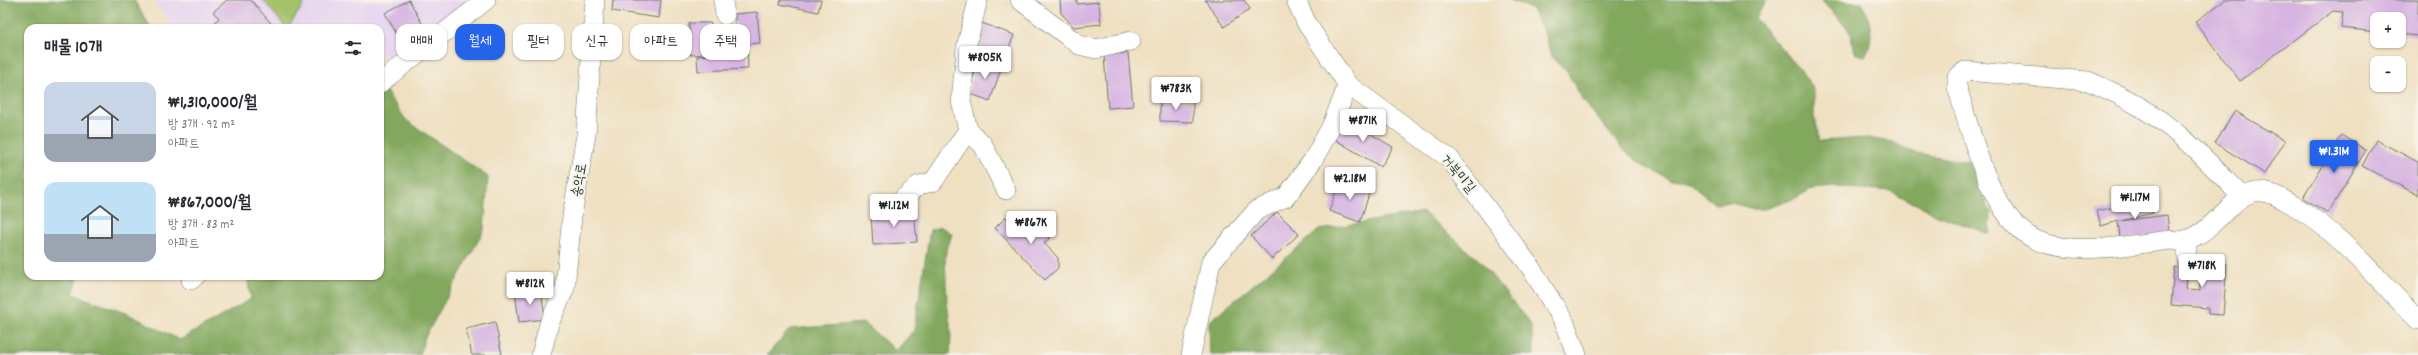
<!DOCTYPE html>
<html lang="ko">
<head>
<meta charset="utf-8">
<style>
	:root { --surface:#fff; --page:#f2f2f3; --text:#2b2b33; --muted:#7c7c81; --accent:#2563eb }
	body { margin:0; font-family:Dekko,"Poor Story",sans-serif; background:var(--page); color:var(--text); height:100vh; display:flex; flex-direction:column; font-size:15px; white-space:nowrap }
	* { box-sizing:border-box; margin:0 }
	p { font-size:13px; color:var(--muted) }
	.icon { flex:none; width:22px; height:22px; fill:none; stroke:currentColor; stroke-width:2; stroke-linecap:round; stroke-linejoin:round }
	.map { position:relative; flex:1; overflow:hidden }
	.details { position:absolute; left:24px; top:24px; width:360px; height:256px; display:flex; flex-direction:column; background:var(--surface); border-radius:12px; box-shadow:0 1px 3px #0004 }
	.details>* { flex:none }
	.top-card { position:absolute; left:396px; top:24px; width:380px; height:36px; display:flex; gap:8px }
	.controls { position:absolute; left:2370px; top:12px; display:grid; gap:8px }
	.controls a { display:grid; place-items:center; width:36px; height:36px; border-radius:8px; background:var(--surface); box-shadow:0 1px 3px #0004; font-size:20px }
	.price { position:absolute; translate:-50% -34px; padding:0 9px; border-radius:4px; background:#fff; color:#222; font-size:13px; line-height:26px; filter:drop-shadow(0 1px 2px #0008) }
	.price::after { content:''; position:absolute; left:50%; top:24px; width:12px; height:9px; margin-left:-6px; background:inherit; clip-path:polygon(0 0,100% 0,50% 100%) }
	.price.active { background:var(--accent); color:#fff }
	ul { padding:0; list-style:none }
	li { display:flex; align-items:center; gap:12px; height:100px; padding:0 20px }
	li span { display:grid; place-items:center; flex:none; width:112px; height:80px; border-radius:12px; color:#555 }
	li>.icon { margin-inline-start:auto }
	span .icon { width:48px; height:48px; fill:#fffc; stroke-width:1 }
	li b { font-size:17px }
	h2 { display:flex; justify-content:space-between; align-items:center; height:48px; padding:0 20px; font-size:17px }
	.pill { padding:0 14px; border-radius:12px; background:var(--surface); box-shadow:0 1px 3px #0004; font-size:14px; line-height:36px }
	.pill.active { background:var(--accent); color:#fff }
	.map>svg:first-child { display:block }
	.built { fill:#e6d3f0 }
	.green { fill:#a3c269; stroke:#61804e }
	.forest { fill:#82a85d; stroke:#507248 }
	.building { fill:#d7b4e2 }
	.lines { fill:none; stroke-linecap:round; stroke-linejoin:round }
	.minor-casing { stroke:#687665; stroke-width:20 }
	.minor { stroke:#fff; stroke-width:19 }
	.labels { text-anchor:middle; stroke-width:4; stroke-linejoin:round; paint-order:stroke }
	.street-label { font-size:14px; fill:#1f3d34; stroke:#f7f3e8 }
</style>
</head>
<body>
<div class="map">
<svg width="2418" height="355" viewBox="0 0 2418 355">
	<rect width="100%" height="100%" fill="#f7f3e8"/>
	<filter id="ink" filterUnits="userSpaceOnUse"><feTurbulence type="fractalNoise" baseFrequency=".025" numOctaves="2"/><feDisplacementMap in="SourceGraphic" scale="8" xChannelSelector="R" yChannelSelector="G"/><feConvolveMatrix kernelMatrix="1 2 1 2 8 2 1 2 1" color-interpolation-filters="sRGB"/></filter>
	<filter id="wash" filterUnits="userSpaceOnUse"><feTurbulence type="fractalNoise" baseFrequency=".012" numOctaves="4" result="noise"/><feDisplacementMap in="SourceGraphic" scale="16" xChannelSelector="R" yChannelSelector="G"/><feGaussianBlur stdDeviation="0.9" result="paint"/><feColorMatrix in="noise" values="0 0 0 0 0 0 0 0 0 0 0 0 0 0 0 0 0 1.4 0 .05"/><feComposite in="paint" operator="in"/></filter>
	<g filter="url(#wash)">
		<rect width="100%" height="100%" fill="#efe0c1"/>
		<!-- built -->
		<polygon class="built" points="153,0 469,0 419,39 397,49 380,60 380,28 174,28"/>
		<!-- green -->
		<polygon class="green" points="263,0 303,0 303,5 288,28 286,28"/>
		<!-- forest -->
		<g class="forest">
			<polygon points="0,0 134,0 151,28 28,28 28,276 79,276 73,294 128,314 180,340 251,299 247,276 380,276 380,83 406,120 488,177 484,230 424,339 420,355 0,355"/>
			<polygon points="1511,0 1766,0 1756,19 1803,73 1814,90 1814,117 1819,141 1867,138 1893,142 1915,153 1969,162 1991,213 1990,234 1937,215 1891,191 1836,187 1811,189 1796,198 1765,209 1754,209 1732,203 1715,204 1686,181 1671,179 1647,168 1623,150 1583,100 1567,72 1552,58 1545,36 1532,9"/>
			<path d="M1821 0 1861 2C1870 20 1876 38 1865 56L1856 54 1852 44 1851 32Z"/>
			<polygon points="1423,212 1481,262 1531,325 1534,355 1210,355 1209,322 1319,230"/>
			<polygon points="941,227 952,234 945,256 947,302 951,332 950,355 767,355 790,329 864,323 896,351 914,330 930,230"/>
		</g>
		<g id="blocks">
			<!-- building -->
			<g class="building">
				<polygon points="227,0 251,0 275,28 210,28 219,18 213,12"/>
				<polygon points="409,0 425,29 401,42 385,13"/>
				<polygon points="613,0 661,0 659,18 612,11"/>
				<polygon points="781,0 821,0 818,12 780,4"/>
				<polygon points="1060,0 1077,0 1077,4 1099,2 1101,24 1074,27 1061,13"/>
				<polygon points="1205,0 1244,0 1250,9 1224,27"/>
				<polygon points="2225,0 2418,0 2418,36 2399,34 2399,19 2377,19 2377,32 2341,28 2343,12 2333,11 2240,81 2195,22"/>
				<polygon points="757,12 760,43 747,44 748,69 698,71 697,56 736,54 735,14"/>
				<polygon points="689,23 711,23 712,54 690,55"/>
				<polygon points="982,23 1014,35 1003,63 971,52"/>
				<polygon points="1128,53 1133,106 1108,108 1104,55"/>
				<polygon points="979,59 1002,66 990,101 968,93"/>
				<polygon points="1160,100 1193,101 1193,122 1160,121"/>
				<polygon points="2235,111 2285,141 2265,174 2215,143"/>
				<polygon points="1345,119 1393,147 1381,167 1334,139"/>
				<polygon points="2341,135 2366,150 2328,213 2303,198"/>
				<polygon points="2376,140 2418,162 2418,195 2362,166"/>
				<polygon points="1340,180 1370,191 1360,222 1329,211"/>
				<polygon points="2150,199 2153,213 2120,221 2167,215 2169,233 2120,239 2118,221 2101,226 2097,211"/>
				<polygon points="914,211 917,242 873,245 871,214"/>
				<polygon points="1277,212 1299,234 1272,259 1251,236"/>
				<polygon points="1006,217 1020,232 1036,217 1049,231 1050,238 1044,243 1058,258 1058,268 1045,280 995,228"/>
				<polygon points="2199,262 2227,264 2223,315 2208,314 2208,308 2171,305 2174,267 2188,268 2186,289 2200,290"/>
				<polygon points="541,289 545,319 519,322 515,292"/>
				<polygon points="495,322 502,355 472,355 466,329"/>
			</g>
		</g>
	</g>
	<g filter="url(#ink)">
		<use href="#blocks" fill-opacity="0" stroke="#687665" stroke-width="1"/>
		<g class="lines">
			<!-- minor casing -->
			<g class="minor-casing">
				<g id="minor">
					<polyline points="723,0 725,15"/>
					<polyline points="1020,0 1079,45 1096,49 1131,41"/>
					<polyline points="1296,0 1307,24 1348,85 1450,159 1529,265 1565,323 1577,355"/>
					<polyline points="380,83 486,0"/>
					<polyline points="968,130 983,145 1006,190"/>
					<path d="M2242 197C2222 176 2202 154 2180 136 2154 113 2120 94 2088 81L1965 71 1957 77V87C1972 133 1990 224 2041 242 2081 256 2131 244 2171 240 2197 245 2213 222 2231 206 2240 198 2250 190 2263 192 2274 193 2284 200 2293 205 2343 235 2378 280 2418 320"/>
					<polyline points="903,199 919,185 933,182 968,130 961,101 966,48 978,0"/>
					<polyline points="2187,261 2187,241"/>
					<polyline points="191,280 195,276"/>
					<polyline points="541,355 549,324 565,288 572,216 586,135 595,0"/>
					<polyline points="1191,355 1211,262 1257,210 1286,197 1313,160 1331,127 1348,85"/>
				</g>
			</g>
			<!-- minor -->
			<use href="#minor" class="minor"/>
		</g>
	</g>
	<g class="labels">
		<!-- street labels -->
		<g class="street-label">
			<text transform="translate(1459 173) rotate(50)" y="5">거북미길</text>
			<text transform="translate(578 180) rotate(-80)" y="5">송악로</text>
		</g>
	</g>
</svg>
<div class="controls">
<a>+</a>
<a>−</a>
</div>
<b class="price" style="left:985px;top:80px">₩805K</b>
<b class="price" style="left:1176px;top:111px">₩783K</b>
<b class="price" style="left:1363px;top:143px">₩871K</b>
<b class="price active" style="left:2334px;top:174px">₩1.31M</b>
<b class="price" style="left:1350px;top:201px">₩2.18M</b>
<b class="price" style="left:2135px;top:220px">₩1.17M</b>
<b class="price" style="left:894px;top:228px">₩1.12M</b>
<b class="price" style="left:1031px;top:245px">₩867K</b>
<b class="price" style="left:2202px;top:288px">₩718K</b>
<b class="price" style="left:530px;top:306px">₩812K</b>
<div class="top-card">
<a class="pill">매매</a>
<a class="pill active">월세</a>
<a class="pill">필터</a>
<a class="pill">신규</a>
<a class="pill">아파트</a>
<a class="pill">주택</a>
</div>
<section class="details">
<h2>매물 10개<svg class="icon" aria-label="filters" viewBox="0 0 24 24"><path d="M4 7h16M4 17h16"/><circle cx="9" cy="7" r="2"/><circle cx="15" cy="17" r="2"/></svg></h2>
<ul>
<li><span style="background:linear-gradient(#c9d6e8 65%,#9aa5b1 0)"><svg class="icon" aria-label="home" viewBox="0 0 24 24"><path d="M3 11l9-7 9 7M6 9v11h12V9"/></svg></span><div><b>₩1,310,000/월</b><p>방 3개 · 92 m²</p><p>아파트</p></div></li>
<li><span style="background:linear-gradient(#bfe0f5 65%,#9aa5b1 0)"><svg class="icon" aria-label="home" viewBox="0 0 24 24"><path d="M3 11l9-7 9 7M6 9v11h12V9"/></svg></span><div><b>₩867,000/월</b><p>방 3개 · 83 m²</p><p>아파트</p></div></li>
</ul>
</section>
</div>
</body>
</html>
